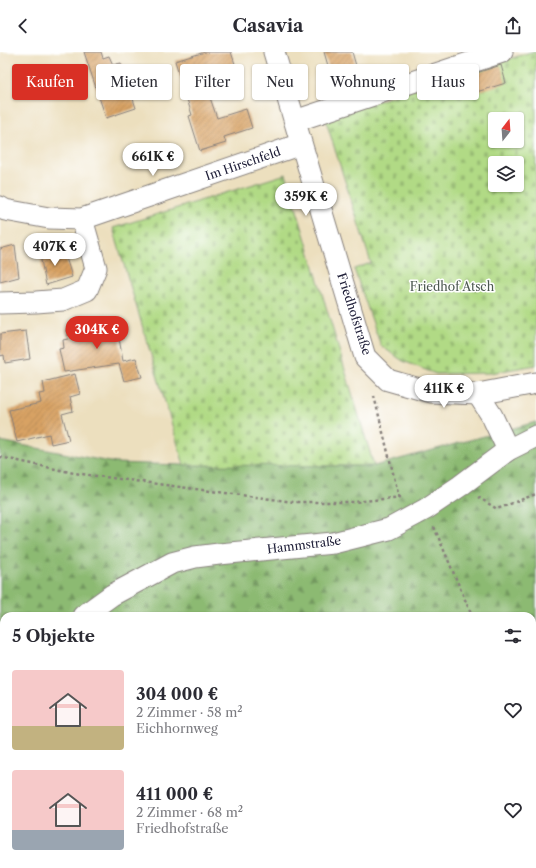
<!DOCTYPE html>
<html lang="de">
<head>
<meta charset="utf-8">
<style>
	:root { --surface:#fff; --page:#f7f7f7; --text:#2b2b33; --muted:#7c7c81; --accent:#d93025 }
	body { margin:0; font-family:"Libre Caslon Text",serif; background:var(--page); color:var(--text); height:100vh; display:flex; flex-direction:column; font-size:15px; white-space:nowrap }
	* { box-sizing:border-box; margin:0 }
	p { font-size:13px; color:var(--muted) }
	.icon { flex:none; width:22px; height:22px; fill:none; stroke:currentColor; stroke-width:2; stroke-linecap:round; stroke-linejoin:round }
	.map { position:relative; flex:1; overflow:hidden }
	.drawer { position:absolute; left:0px; top:560px; width:536px; height:256px; display:flex; flex-direction:column; background:var(--surface); border-radius:12px 12px 0 0; box-shadow:0 1px 3px #0004 }
	.drawer>* { flex:none }
	.hud { position:absolute; left:12px; top:12px; width:512px; height:36px; display:flex; gap:8px }
	.needle { width:26px; rotate:17deg }
	.buttons { position:absolute; left:488px; top:60px; display:grid; gap:8px }
	.buttons a { display:grid; place-items:center; width:36px; height:36px; border-radius:4px; background:var(--surface); box-shadow:0 1px 3px #0004; font-size:20px }
	.price { position:absolute; translate:-50% -34px; padding:0 9px; border-radius:14px; background:#fff; color:#222; font-size:13px; line-height:26px; filter:drop-shadow(0 1px 2px #0008) }
	.price::after { content:''; position:absolute; left:50%; top:24px; width:12px; height:9px; margin-left:-6px; background:inherit; clip-path:polygon(0 0,100% 0,50% 100%) }
	.price.current { background:var(--accent); color:#fff }
	ul { padding:0; list-style:none }
	li { display:flex; align-items:center; gap:12px; height:100px; padding:0 12px }
	li span { display:grid; place-items:center; flex:none; width:112px; height:80px; border-radius:4px; color:#555 }
	li>.icon { margin-inline-start:auto }
	span .icon { width:48px; height:48px; fill:#fffc; stroke-width:1 }
	li b { font-size:17px }
	h2 { display:flex; justify-content:space-between; align-items:center; height:48px; padding:0 12px; font-size:17px }
	.chip { padding:0 14px; border-radius:4px; background:var(--surface); box-shadow:0 1px 3px #0004; font-size:14px; line-height:36px }
	.chip.current { background:var(--accent); color:#fff }
	header { display:flex; justify-content:space-between; align-items:center; height:52px; padding:0 12px; background:var(--surface); font-size:18px; font-weight:700 }
	.map>svg:first-child { display:block }
	.grass { fill:#b1da85; stroke:#6a7e60 }
	.forest { fill:url(#forest-firs); stroke:#576e56 }
	.cemetery { fill:url(#cemetery-stones); stroke:#6a7e60; fill-rule:evenodd }
	.water { fill:url(#water-waves); stroke:#4d6e94 }
	.lines { fill:none; stroke-linecap:round; stroke-linejoin:round }
	.stream { stroke:#78baed; stroke-width:6 }
	.building { fill:url(#building-hatch) }
	.minor-casing { stroke:#87807c; stroke-width:23 }
	.path { stroke:#87807c; stroke-width:2.5; stroke-dasharray:3 3; stroke-linecap:butt }
	.minor { stroke:#fff; stroke-width:21 }
	.labels { text-anchor:middle; stroke-width:3; stroke-linejoin:round; paint-order:stroke }
	.street-label { font-size:12px; fill:#22223b; stroke:#fff }
	.park-label { font-size:12px; fill:#4d5951; stroke:#fff }
</style>
</head>
<body>
<header><svg class="icon" aria-label="back" viewBox="0 0 24 24"><path d="M15 5l-7 7 7 7"/></svg>Casavia<svg class="icon" aria-label="share" viewBox="0 0 24 24"><path d="M12 15V3M7 8l5-5 5 5M5 13v7h14v-7"/></svg></header>
<div class="map">
<svg width="536" height="816" viewBox="0 0 536 816">
	<defs>
		<pattern id="forest-firs" width="22" height="20" patternUnits="userSpaceOnUse"><rect width="22" height="20" fill="#8cba72"/><path d="M5 1l3.5 6h-7zM16 11l3.5 6h-7z" fill="#72975f"/></pattern>
		<pattern id="cemetery-stones" width="16" height="16" patternUnits="userSpaceOnUse"><rect width="16" height="16" fill="#b1da85"/><path d="M2 7V4a2 2 0 0 1 4 0v3zM10 15v-3a2 2 0 0 1 4 0v3z" fill="#98bb74"/></pattern>
		<pattern id="water-waves" width="16" height="10" patternUnits="userSpaceOnUse"><rect width="16" height="10" fill="#78baed"/><path d="M0 5q4-4 8 0t8 0" fill="none" stroke="#6297c1"/></pattern>
		<pattern id="building-hatch" width="6" height="6" patternUnits="userSpaceOnUse"><rect width="6" height="6" fill="#d8a264"/><path d="M-1 1l2-2M0 6l6-6M5 7l2-2" fill="none" stroke="#af8454"/></pattern>
	</defs>
	<rect width="100%" height="100%" fill="#fff"/>
	<filter id="ink" filterUnits="userSpaceOnUse"><feTurbulence type="fractalNoise" baseFrequency=".025" numOctaves="2"/><feDisplacementMap in="SourceGraphic" scale="8" xChannelSelector="R" yChannelSelector="G"/><feConvolveMatrix kernelMatrix="1 2 1 2 8 2 1 2 1" color-interpolation-filters="sRGB"/></filter>
	<filter id="wash" filterUnits="userSpaceOnUse"><feTurbulence type="fractalNoise" baseFrequency=".012" numOctaves="4" result="noise"/><feDisplacementMap in="SourceGraphic" scale="16" xChannelSelector="R" yChannelSelector="G"/><feGaussianBlur stdDeviation="0.9" result="paint"/><feColorMatrix in="noise" values="0 0 0 0 0 0 0 0 0 0 0 0 0 0 0 0 0 1.4 0 .05"/><feComposite in="paint" operator="in"/></filter>
	<g filter="url(#wash)">
		<rect width="100%" height="100%" fill="#ecdfbe"/>
		<!-- grass -->
		<polygon class="grass" points="536,732 536,816 483,816 487,812 532,812 532,758"/>
		<!-- forest -->
		<g class="forest">
			<polygon points="536,370 536,732 532,758 532,564 4,564 4,812 37,812 34,816 0,816 0,389 116,411 184,413 374,414"/>
			<polygon points="113,812 487,812 483,816 117,816"/>
		</g>
		<!-- cemetery -->
		<g class="cemetery">
			<path d="M531 0H536V313L490 321 436 322 403 309 381 294 354 217 371 211 325 66ZM495 67H517V89H495ZM495 111H517V133H495Z"/>
			<polygon points="286,122 374,414 184,413 113,176"/>
		</g>
		<!-- water -->
		<polygon class="water" points="37,812 113,812 117,816 34,816"/>
		<g class="lines">
			<!-- stream -->
			<g class="stream">
				<polyline points="0,641 3,646 0,659"/>
				<polyline points="0,747 4,752"/>
			</g>
		</g>
		<g id="blocks">
			<!-- building -->
			<g class="building">
				<polygon points="84,0 101,0 103,6 109,4 113,13 121,11 136,56 106,66"/>
				<polygon points="205,0 231,0 238,21 205,31 217,66 246,57 252,76 224,85 226,91 200,99 189,64 192,63 175,9"/>
				<polygon points="324,0 352,0 359,24 333,31"/>
				<polygon points="501,13 506,31 473,41 467,24"/>
				<polygon points="15,193 19,225 0,230 0,197"/>
				<polygon points="63,196 72,225 46,233 40,203"/>
				<polygon points="116,269 123,309 136,306 142,325 124,329 119,312 64,320 59,297 64,296 63,288 68,287 66,278"/>
				<polygon points="26,279 30,307 5,311 4,303 0,304 0,282"/>
				<polygon points="75,322 80,342 70,345 73,359 62,362 69,388 51,392 49,382 17,390 9,358 41,351 39,342 45,341 43,330"/>
			</g>
		</g>
	</g>
	<g filter="url(#ink)">
		<use href="#blocks" fill-opacity="0" stroke="#87807c" stroke-width="1"/>
		<g class="lines">
			<!-- minor casing -->
			<g class="minor-casing">
				<g id="minor">
					<polyline points="274,0 365,305 388,328 430,340 478,342 536,331"/>
					<polyline points="295,69 502,0"/>
					<polyline points="0,155 5,158 49,166 82,167 301,92"/>
					<polyline points="0,251 36,250 63,248 87,238 96,216 82,167"/>
					<polyline points="478,342 492,364 508,398"/>
					<polyline points="83,564 112,543 172,511 195,505 219,502 333,491 389,477 426,457 460,434 508,398 536,384"/>
					<polyline points="0,698 4,689"/>
				</g>
			</g>
			<!-- path -->
			<g class="path">
				<polyline points="374,344 399,445"/>
				<polyline points="0,405 74,421 294,450 354,450 402,445"/>
				<polyline points="478,445 497,457 536,442"/>
				<polyline points="434,475 472,564"/>
				<polyline points="532,615 536,615"/>
				<polyline points="0,763 4,764"/>
				<polyline points="305,812 313,814 344,814 348,812"/>
				<polyline points="200,816 203,812"/>
			</g>
			<!-- minor -->
			<use href="#minor" class="minor"/>
		</g>
	</g>
	<g class="labels">
		<!-- street labels -->
		<g class="street-label">
			<text transform="translate(243 112) rotate(-19)" y="4">Im Hirschfeld</text>
			<text transform="translate(354 262) rotate(72)" y="4">Friedhofstraße</text>
			<text transform="translate(304 493) rotate(-7)" y="4">Hammstraße</text>
		</g>
		<!-- park labels -->
		<g class="park-label">
			<text x="452" y="239">Friedhof Atsch</text>
		</g>
	</g>
</svg>
<div class="buttons">
<a><svg class="needle" viewBox="-14 -14 28 28"><path d="M0-13l5 13h-10z" fill="#e53935"/><path d="M0 13l5-13h-10z" fill="#7c7c81"/></svg></a>
<a><svg class="icon" aria-label="layers" viewBox="0 0 24 24"><path d="M12 4l9 5-9 5-9-5zM3 14l9 5 9-5"/></svg></a>
</div>
<b class="price" style="left:153px;top:125px">661K €</b>
<b class="price" style="left:306px;top:165px">359K €</b>
<b class="price" style="left:55px;top:215px">407K €</b>
<b class="price current" style="left:97px;top:298px">304K €</b>
<b class="price" style="left:444px;top:357px">411K €</b>
<div class="hud">
<a class="chip current">Kaufen</a>
<a class="chip">Mieten</a>
<a class="chip">Filter</a>
<a class="chip">Neu</a>
<a class="chip">Wohnung</a>
<a class="chip">Haus</a>
</div>
<section class="drawer">
<h2>5 Objekte<svg class="icon" aria-label="filters" viewBox="0 0 24 24"><path d="M4 7h16M4 17h16"/><circle cx="9" cy="7" r="2"/><circle cx="15" cy="17" r="2"/></svg></h2>
<ul>
<li><span style="background:linear-gradient(#f6c9c9 70%,#c2b280 0)"><svg class="icon" aria-label="home" viewBox="0 0 24 24"><path d="M3 11l9-7 9 7M6 9v11h12V9"/></svg></span><div><b>304 000 €</b><p>2 Zimmer · 58 m²</p><p>Eichhornweg</p></div><svg class="icon" aria-label="heart" viewBox="0 0 24 24"><path d="M12 20l-8-8c-3-5 5-10 8-4 3-6 11-1 8 4z"/></svg></li>
<li><span style="background:linear-gradient(#f6c9c9 75%,#9aa5b1 0)"><svg class="icon" aria-label="home" viewBox="0 0 24 24"><path d="M3 11l9-7 9 7M6 9v11h12V9"/></svg></span><div><b>411 000 €</b><p>2 Zimmer · 68 m²</p><p>Friedhofstraße</p></div><svg class="icon" aria-label="heart" viewBox="0 0 24 24"><path d="M12 20l-8-8c-3-5 5-10 8-4 3-6 11-1 8 4z"/></svg></li>
</ul>
</section>
</div>
</body>
</html>
